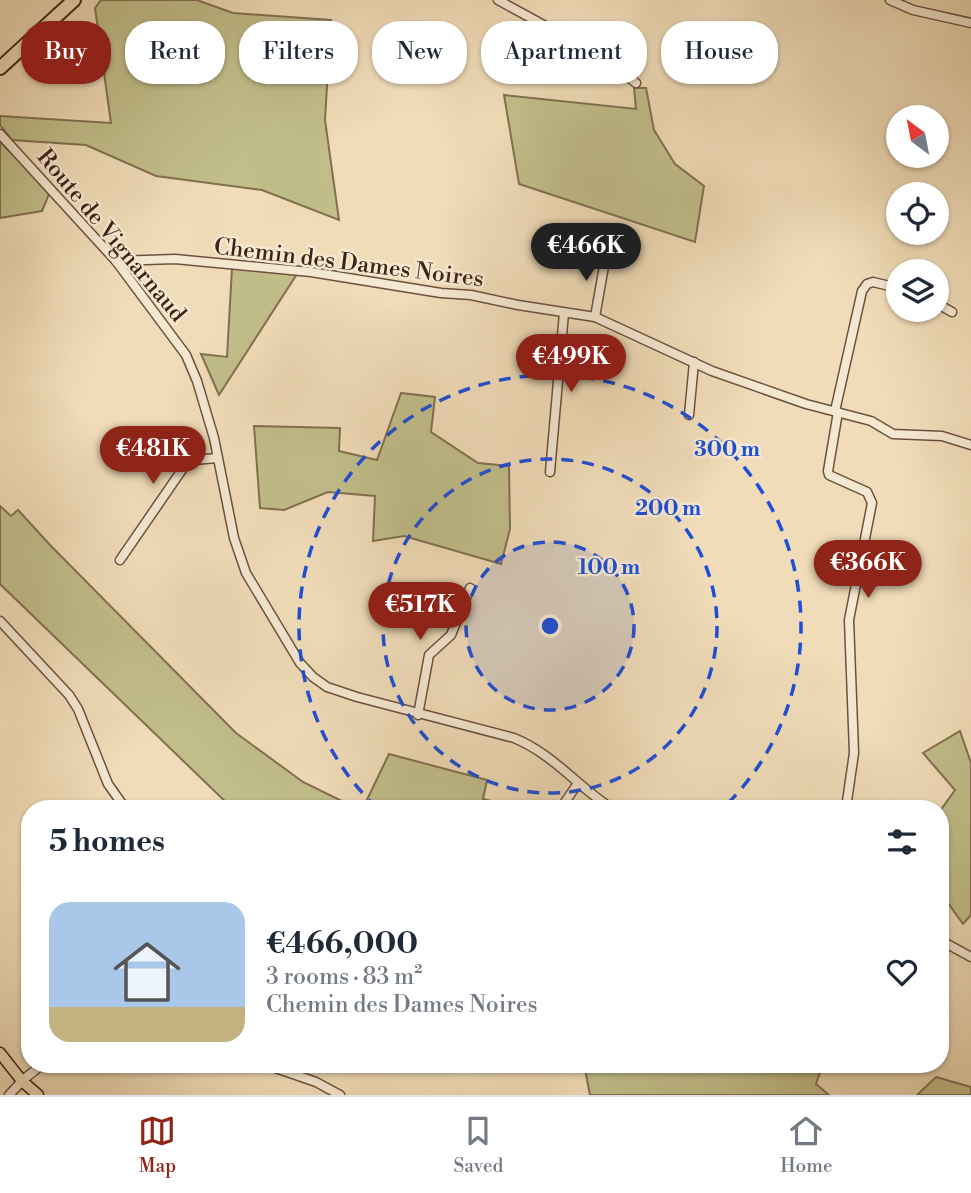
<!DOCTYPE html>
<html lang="en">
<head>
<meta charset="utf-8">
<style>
	:root { --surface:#fff; --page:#f6f6f7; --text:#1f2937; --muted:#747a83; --line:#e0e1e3; --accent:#8f2418 }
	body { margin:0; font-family:"Libre Bodoni",serif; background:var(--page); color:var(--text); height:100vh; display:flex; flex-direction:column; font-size:26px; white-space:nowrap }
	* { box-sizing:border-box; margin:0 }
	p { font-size:23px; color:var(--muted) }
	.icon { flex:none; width:38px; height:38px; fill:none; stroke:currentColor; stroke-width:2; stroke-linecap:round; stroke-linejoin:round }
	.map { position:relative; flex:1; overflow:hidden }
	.drawer { position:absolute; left:21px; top:800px; width:928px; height:273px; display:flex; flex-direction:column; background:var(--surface); border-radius:28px; box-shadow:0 2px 5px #0004 }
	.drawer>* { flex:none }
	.top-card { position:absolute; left:21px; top:21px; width:929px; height:63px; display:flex; gap:14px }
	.needle { width:46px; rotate:328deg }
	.controls { position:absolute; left:886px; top:105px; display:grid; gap:14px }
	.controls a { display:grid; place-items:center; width:63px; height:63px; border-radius:50%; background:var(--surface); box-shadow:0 2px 5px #0004; font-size:35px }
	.price { position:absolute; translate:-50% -60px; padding:0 16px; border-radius:24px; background:var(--accent); color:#fff; font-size:23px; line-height:46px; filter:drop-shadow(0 2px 4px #0008) }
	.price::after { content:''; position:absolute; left:50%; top:42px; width:21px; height:16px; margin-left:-10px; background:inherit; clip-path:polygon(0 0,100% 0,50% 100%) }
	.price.current { background:#222; color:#fff }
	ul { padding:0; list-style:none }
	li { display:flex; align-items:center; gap:21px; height:175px; padding:0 28px }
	li span { display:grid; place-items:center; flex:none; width:196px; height:140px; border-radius:21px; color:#555 }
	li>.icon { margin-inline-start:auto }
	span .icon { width:84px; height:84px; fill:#fffc; stroke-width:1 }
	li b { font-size:30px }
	h2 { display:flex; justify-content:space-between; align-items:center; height:84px; padding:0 28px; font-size:30px }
	.chip { padding:0 24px; border-radius:28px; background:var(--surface); box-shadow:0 2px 5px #0004; font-size:24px; line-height:63px }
	.chip.current { background:var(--accent); color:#fff }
	.tab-bar { display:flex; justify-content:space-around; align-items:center; height:98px; border-top:2px solid var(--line); background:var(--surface); font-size:19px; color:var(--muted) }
	.tab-bar a { display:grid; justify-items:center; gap:4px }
	.tab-bar .current { color:var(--accent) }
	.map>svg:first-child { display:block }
	.green { fill:#c1be8a; stroke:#817050; stroke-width:2 }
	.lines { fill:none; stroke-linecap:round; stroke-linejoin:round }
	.minor-casing { stroke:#6d503f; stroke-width:11 }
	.major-casing { stroke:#412217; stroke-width:13 }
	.highway-casing { stroke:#412217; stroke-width:16 }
	.minor { stroke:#f5e8d1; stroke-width:8 }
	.major { stroke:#f0dcb8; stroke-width:10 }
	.highway { stroke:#f0dcb8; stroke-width:12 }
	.ring { fill:none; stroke:#1d4ed8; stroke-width:3.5; stroke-dasharray:12 9 }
	.labels { text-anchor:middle; stroke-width:5; stroke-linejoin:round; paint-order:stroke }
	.street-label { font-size:23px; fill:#412217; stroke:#f5e8d1 }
	.centre { fill:#1d4ed8; stroke:#f5e8d1; stroke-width:3.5 }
	.ring-label { font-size:21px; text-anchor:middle; font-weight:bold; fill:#1d4ed8; stroke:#f5e8d1; stroke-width:5; stroke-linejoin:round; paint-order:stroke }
</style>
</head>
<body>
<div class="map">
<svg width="971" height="1095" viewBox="0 0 971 1095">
	<rect width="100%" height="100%" fill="#f0dcb8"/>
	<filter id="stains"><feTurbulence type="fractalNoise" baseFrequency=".00286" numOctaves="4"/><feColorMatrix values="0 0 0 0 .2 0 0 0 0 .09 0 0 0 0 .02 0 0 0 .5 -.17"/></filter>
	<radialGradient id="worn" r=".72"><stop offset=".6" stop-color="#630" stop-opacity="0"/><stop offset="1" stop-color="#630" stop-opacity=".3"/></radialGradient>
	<!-- green -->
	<g class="green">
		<polygon points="101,0 197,0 233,13 331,20 325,120 339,220 262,190 156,176 86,145 12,140 0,125 0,116 111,123 95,8"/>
		<polygon points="634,88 646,88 654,130 675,164 704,186 695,242 519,184 504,95 636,109"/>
		<polygon points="0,142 43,184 49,194 42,211 0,218"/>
		<polygon points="232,268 297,274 219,395 201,354 227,357"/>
		<polygon points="401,393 435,397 431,432 478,463 509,466 510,529 501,564 404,536 373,541 375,496 328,492 284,510 260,508 254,426 340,428 339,451 377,460"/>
		<polygon points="0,506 11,516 18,510 51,546 236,733 303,782 356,808 232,808 0,584"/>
		<polygon points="960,731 971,763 971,915 963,924 940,892 940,811 955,790 923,753"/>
		<polygon points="389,754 487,780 483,799 520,808 363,808"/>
		<polygon points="584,1064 823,1064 816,1084 829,1095 590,1095"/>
		<polygon points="936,1077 971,1087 971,1095 917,1095"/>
	</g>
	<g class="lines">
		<!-- minor casing -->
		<g class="minor-casing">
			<g id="minor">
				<polyline points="498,0 604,58 636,83"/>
				<polyline points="890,0 913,10 971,23"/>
				<path d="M0 134 116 261 186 355 197 381 214 438 234 538 246 573 300 663 313 677 327 687 357 697 514 738C553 754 576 785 611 808"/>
				<polyline points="116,261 175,259 311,272 441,293 471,295 518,305 595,317 712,371 806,404 871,421 893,434 942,436 971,445"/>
				<polyline points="936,303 952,312"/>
				<polyline points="595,317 606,255"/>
				<polyline points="835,411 862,291 867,284 873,282 898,288"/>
				<polyline points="838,412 828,471 829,475 867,492 872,503 849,620 854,753 846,808"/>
				<polyline points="689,415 694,362"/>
				<polyline points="550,472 564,313"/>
				<polyline points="120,560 186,464 194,460 217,458"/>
				<polyline points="0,621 69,695 78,709 108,784 125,808"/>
				<polyline points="418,715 429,655 451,635 470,588"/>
				<polyline points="561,808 578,783"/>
				<polyline points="940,940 971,957"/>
				<polyline points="264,1064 316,1082 340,1095"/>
				<polyline points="9,1095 24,1079 43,1064"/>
			</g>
		</g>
		<!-- major casing -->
		<g class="major-casing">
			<polyline id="major" points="0,1053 22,1081 38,1095"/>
		</g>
		<!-- highway casing -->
		<g class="highway-casing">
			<polyline id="highway" points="0,68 74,0"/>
		</g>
		<!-- minor -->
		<use href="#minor" class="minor"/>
		<!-- major -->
		<use href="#major" class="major"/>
		<!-- highway -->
		<use href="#highway" class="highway"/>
	</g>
	<!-- distance rings -->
	<circle cx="550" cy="626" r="84" fill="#1d4ed8" fill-opacity=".12"/>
	<g class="ring">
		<circle cx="550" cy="626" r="84"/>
		<circle cx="550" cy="626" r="167"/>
		<path d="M377 808A251 251 0 1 1 723 808"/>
	</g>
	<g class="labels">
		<!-- street labels -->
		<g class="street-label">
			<text transform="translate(112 235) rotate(50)" y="8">Route de Vignarnaud</text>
			<text transform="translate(349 262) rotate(7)" y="8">Chemin des Dames Noires</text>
		</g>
	</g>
	<circle cx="550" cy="626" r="10" class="centre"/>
	<g class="ring-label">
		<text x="727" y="456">300 m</text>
		<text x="668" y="515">200 m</text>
		<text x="609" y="574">100 m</text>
	</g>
	<rect width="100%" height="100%" filter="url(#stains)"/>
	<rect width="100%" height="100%" fill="url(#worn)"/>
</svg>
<div class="controls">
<a><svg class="needle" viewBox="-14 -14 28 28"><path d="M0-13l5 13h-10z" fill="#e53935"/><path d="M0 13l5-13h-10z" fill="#747a83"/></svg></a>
<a><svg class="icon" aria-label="locate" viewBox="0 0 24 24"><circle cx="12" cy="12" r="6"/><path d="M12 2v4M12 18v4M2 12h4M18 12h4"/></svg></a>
<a><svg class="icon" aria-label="layers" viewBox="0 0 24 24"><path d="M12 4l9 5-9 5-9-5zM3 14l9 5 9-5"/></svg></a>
</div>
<b class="price current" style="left:586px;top:283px">€466K</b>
<b class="price" style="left:571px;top:394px">€499K</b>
<b class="price" style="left:153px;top:486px">€481K</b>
<b class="price" style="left:868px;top:600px">€366K</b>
<b class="price" style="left:420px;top:642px">€517K</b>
<div class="top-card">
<a class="chip current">Buy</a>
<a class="chip">Rent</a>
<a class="chip">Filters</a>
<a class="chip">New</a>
<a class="chip">Apartment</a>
<a class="chip">House</a>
</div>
<section class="drawer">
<h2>5 homes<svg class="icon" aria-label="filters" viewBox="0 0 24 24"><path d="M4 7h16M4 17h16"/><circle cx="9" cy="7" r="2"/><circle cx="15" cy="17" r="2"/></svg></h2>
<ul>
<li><span style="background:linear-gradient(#a9c7e8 75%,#c2b280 0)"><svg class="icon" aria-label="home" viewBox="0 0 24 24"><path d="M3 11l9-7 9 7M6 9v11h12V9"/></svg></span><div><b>€466,000</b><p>3 rooms · 83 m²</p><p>Chemin des Dames Noires</p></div><svg class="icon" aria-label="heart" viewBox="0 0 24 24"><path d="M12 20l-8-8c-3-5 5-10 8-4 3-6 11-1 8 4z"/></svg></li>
</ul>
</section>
</div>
<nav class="tab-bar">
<a class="current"><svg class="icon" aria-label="map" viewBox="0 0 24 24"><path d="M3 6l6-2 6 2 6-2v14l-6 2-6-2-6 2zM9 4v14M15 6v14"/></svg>Map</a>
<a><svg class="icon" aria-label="saved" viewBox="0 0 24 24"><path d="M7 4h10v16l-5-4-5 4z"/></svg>Saved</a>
<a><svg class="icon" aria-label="home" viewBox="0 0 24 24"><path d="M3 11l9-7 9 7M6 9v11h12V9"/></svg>Home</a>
</nav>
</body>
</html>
